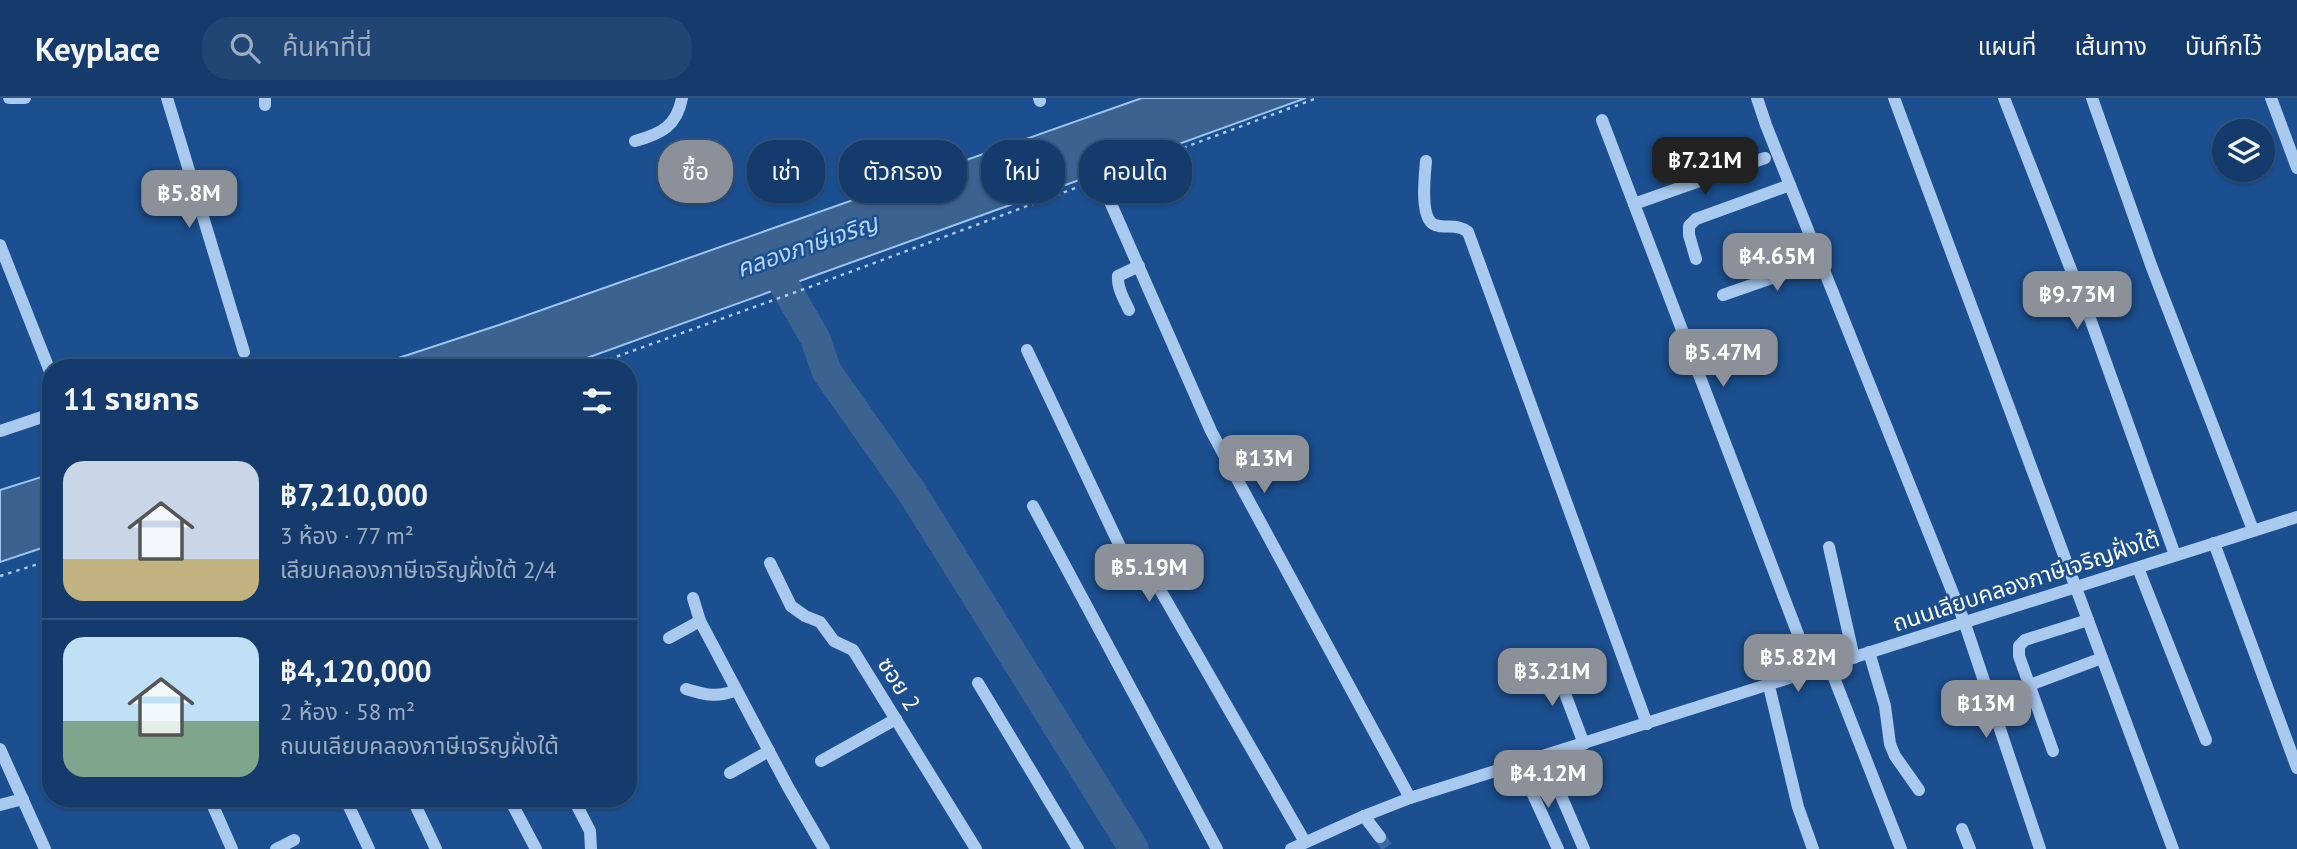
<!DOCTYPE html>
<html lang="th">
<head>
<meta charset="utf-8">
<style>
	:root { --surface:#143b6b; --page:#214673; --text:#f1f3f6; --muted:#9dadc1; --line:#33557e; --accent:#8c9099 }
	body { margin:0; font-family:"PT Sans","Noto Sans Thai",sans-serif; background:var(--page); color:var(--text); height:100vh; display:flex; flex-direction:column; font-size:26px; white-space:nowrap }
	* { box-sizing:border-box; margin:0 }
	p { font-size:23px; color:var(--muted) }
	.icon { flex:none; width:38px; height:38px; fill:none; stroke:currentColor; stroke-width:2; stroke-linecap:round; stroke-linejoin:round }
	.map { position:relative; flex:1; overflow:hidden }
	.drawer { position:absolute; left:42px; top:261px; width:595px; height:448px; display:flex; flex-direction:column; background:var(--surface); border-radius:28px; box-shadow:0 2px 5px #0004,0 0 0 2px var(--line) }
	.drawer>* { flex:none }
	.banner { position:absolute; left:658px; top:42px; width:665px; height:63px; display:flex; gap:14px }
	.fabs { position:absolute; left:2212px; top:21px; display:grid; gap:14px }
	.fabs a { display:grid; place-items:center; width:63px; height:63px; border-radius:50%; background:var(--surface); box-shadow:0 2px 5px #0004,0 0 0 2px var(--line); font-size:35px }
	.price { position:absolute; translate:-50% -60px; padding:0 16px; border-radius:14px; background:var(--accent); color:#fff; font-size:23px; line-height:46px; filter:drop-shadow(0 2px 4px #0008) }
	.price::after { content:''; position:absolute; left:50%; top:42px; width:21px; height:16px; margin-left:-10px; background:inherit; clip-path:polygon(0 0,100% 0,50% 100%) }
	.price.selected { background:#222; color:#fff }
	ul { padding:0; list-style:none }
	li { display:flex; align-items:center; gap:21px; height:175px; padding:0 21px }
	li+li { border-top:2px solid var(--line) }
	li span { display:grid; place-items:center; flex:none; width:196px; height:140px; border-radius:21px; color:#555 }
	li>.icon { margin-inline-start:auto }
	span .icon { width:84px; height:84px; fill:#fffc; stroke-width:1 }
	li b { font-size:30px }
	h2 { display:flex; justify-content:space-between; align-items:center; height:84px; padding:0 21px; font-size:30px }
	.pill { padding:0 24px; border-radius:28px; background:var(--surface); box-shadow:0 2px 5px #0004,0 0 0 2px var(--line); font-size:24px; line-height:63px }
	.pill.selected { background:var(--accent); color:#fff }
	header { display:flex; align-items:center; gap:42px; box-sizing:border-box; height:98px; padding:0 35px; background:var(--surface); border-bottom:2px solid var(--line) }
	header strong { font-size:33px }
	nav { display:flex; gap:38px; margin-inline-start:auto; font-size:24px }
	.search { width:490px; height:63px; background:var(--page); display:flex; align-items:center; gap:18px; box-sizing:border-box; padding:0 24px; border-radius:28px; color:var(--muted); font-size:26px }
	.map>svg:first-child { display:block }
	.water { fill:#3c6290; stroke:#9cc4f0; stroke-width:2 }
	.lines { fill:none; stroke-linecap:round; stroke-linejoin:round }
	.river { stroke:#3c6290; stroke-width:30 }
	.minor-tunnel { stroke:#3d69a0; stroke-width:12; stroke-dasharray:12 6; stroke-linecap:butt }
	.path { stroke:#a9c9ee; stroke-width:2.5; stroke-dasharray:3.5 5; stroke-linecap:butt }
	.minor { stroke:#a9c9ee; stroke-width:12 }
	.labels { text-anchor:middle; stroke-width:5; stroke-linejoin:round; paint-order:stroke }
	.street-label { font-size:23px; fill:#fff; stroke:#1b4f8f }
	.water-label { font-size:24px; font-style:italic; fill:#b5d3f5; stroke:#1b4f8f }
</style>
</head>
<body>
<header>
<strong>Keyplace</strong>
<div class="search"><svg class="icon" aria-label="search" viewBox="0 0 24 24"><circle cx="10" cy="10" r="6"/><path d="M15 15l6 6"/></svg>ค้นหาที่นี่</div>
<nav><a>แผนที่</a><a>เส้นทาง</a><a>บันทึกไว้</a></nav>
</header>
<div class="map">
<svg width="2297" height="751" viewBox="0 0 2297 751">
	<rect width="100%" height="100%" fill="#1b4f8f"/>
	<!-- water -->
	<g class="water">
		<polygon points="1142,0 1306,0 562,269 371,269 499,227"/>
		<polygon points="51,376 51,447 0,464 0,392"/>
	</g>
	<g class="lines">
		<!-- river -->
		<polyline class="river" points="770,162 815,240 827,274 913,396 1134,751"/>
		<!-- minor-tunnel -->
		<polyline class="minor-tunnel" points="1380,739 1388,751"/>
		<!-- path -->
		<g class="path">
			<polyline points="585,270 807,190 1317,0"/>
			<polyline points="0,478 51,462"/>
		</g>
		<!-- minor -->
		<g class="minor">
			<polyline points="9,0 25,0"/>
			<polyline points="167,0 244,254"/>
			<polyline points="265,0 265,7"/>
			<polyline points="1039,0 1040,3"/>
			<polyline points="1757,0 1766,27 1964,523 2040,751"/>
			<polyline points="1894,0 2173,751"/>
			<polyline points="2004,0 2091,223 2175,457"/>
			<polyline points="2092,0 2151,167 2253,432"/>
			<polyline points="2271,0 2297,70"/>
			<polyline points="1602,22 1812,573"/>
			<path d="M635 43C661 36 677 28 682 0"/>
			<path d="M1426 63C1425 76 1419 121 1435 127 1447 131 1457 125 1468 134L1647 626"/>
			<polyline points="1108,99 1211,333 1410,700"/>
			<polyline points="1634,106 1765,60"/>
			<polyline points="0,147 51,276"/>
			<polyline points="1696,161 1689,137 1689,128 1696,121 1790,87"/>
			<polyline points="1723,197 1820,163"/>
			<path d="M1129 212C1124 201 1117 190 1118 178L1139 168"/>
			<polyline points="1027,252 1125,459 1155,483 1305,744"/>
			<polyline points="0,333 51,316"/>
			<polyline points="1033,408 1217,751"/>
			<polyline points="2214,445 2297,670"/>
			<polyline points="1829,449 1854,560"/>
			<polyline points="770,465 791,508 805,518 820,524 834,543 853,552 976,751"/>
			<polyline points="2138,470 2206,642"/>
			<polyline points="693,500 700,523 788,689 824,751"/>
			<polyline points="669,540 700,523"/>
			<polyline points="1869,554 1885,608 1890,646 1895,658 1919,692"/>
			<polyline points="1552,561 1584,646"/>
			<polyline points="1829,567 1901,751"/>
			<polyline points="978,585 1078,751"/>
			<polyline points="2030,587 2102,560"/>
			<polyline points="1769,588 1798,709 1813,751"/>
			<path d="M686 591C705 597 718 600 736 592"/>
			<polyline points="0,651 45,751"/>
			<polyline points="2053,653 2019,558 2019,548 2025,542 2088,522"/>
			<polyline points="1545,660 1584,751"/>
			<polyline points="821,663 896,621"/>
			<polyline points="1519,666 1558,751"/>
			<polyline points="730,675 769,653"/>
			<polyline points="345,700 369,751"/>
			<polyline points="412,700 436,751"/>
			<polyline points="509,700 536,751"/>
			<polyline points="573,700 590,733 591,751"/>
			<polyline points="0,707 23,701"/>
			<polyline points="213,708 232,751"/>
			<polyline points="1364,718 1380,739"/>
			<polyline points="1962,731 1970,751"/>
			<polyline points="276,751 294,742"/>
			<path d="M1291 751 1364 718 1410 700C1706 608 2001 512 2297 419"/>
		</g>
	</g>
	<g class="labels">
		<!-- street labels -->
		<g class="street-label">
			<text transform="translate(2026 483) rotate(-18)" y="8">ถนนเลียบคลองภาษีเจริญฝั่งใต้</text>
			<text transform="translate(899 586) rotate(58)" y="8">ซอย 2</text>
		</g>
		<!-- water labels -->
		<g class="water-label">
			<text transform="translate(807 148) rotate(-19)" y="8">คลองภาษีเจริญ</text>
		</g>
	</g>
</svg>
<div class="fabs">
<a><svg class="icon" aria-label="layers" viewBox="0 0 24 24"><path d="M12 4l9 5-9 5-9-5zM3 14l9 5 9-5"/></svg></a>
</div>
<b class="price selected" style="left:1705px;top:99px">฿7.21M</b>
<b class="price" style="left:189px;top:132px">฿5.8M</b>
<b class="price" style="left:1777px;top:195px">฿4.65M</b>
<b class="price" style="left:2077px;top:233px">฿9.73M</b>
<b class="price" style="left:1723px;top:291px">฿5.47M</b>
<b class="price" style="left:1264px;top:397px">฿13M</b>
<b class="price" style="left:1149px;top:506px">฿5.19M</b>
<b class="price" style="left:1798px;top:596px">฿5.82M</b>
<b class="price" style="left:1552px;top:610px">฿3.21M</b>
<b class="price" style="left:1986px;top:642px">฿13M</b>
<b class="price" style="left:1548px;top:712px">฿4.12M</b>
<div class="banner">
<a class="pill selected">ซื้อ</a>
<a class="pill">เช่า</a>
<a class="pill">ตัวกรอง</a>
<a class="pill">ใหม่</a>
<a class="pill">คอนโด</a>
</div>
<section class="drawer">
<h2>11 รายการ<svg class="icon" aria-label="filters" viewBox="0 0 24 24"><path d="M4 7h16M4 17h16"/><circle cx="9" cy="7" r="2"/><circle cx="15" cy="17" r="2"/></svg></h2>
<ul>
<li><span style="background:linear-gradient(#c9d6e8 70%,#c2b280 0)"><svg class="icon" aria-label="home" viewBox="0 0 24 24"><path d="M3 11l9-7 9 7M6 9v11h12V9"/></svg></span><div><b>฿7,210,000</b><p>3 ห้อง · 77 m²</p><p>เลียบคลองภาษีเจริญฝั่งใต้ 2/4</p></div></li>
<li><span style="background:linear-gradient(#bfe0f5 60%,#7fa58c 0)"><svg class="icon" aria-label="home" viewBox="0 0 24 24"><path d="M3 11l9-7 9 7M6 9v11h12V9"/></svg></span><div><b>฿4,120,000</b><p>2 ห้อง · 58 m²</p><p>ถนนเลียบคลองภาษีเจริญฝั่งใต้</p></div></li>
</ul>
</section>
</div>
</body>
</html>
